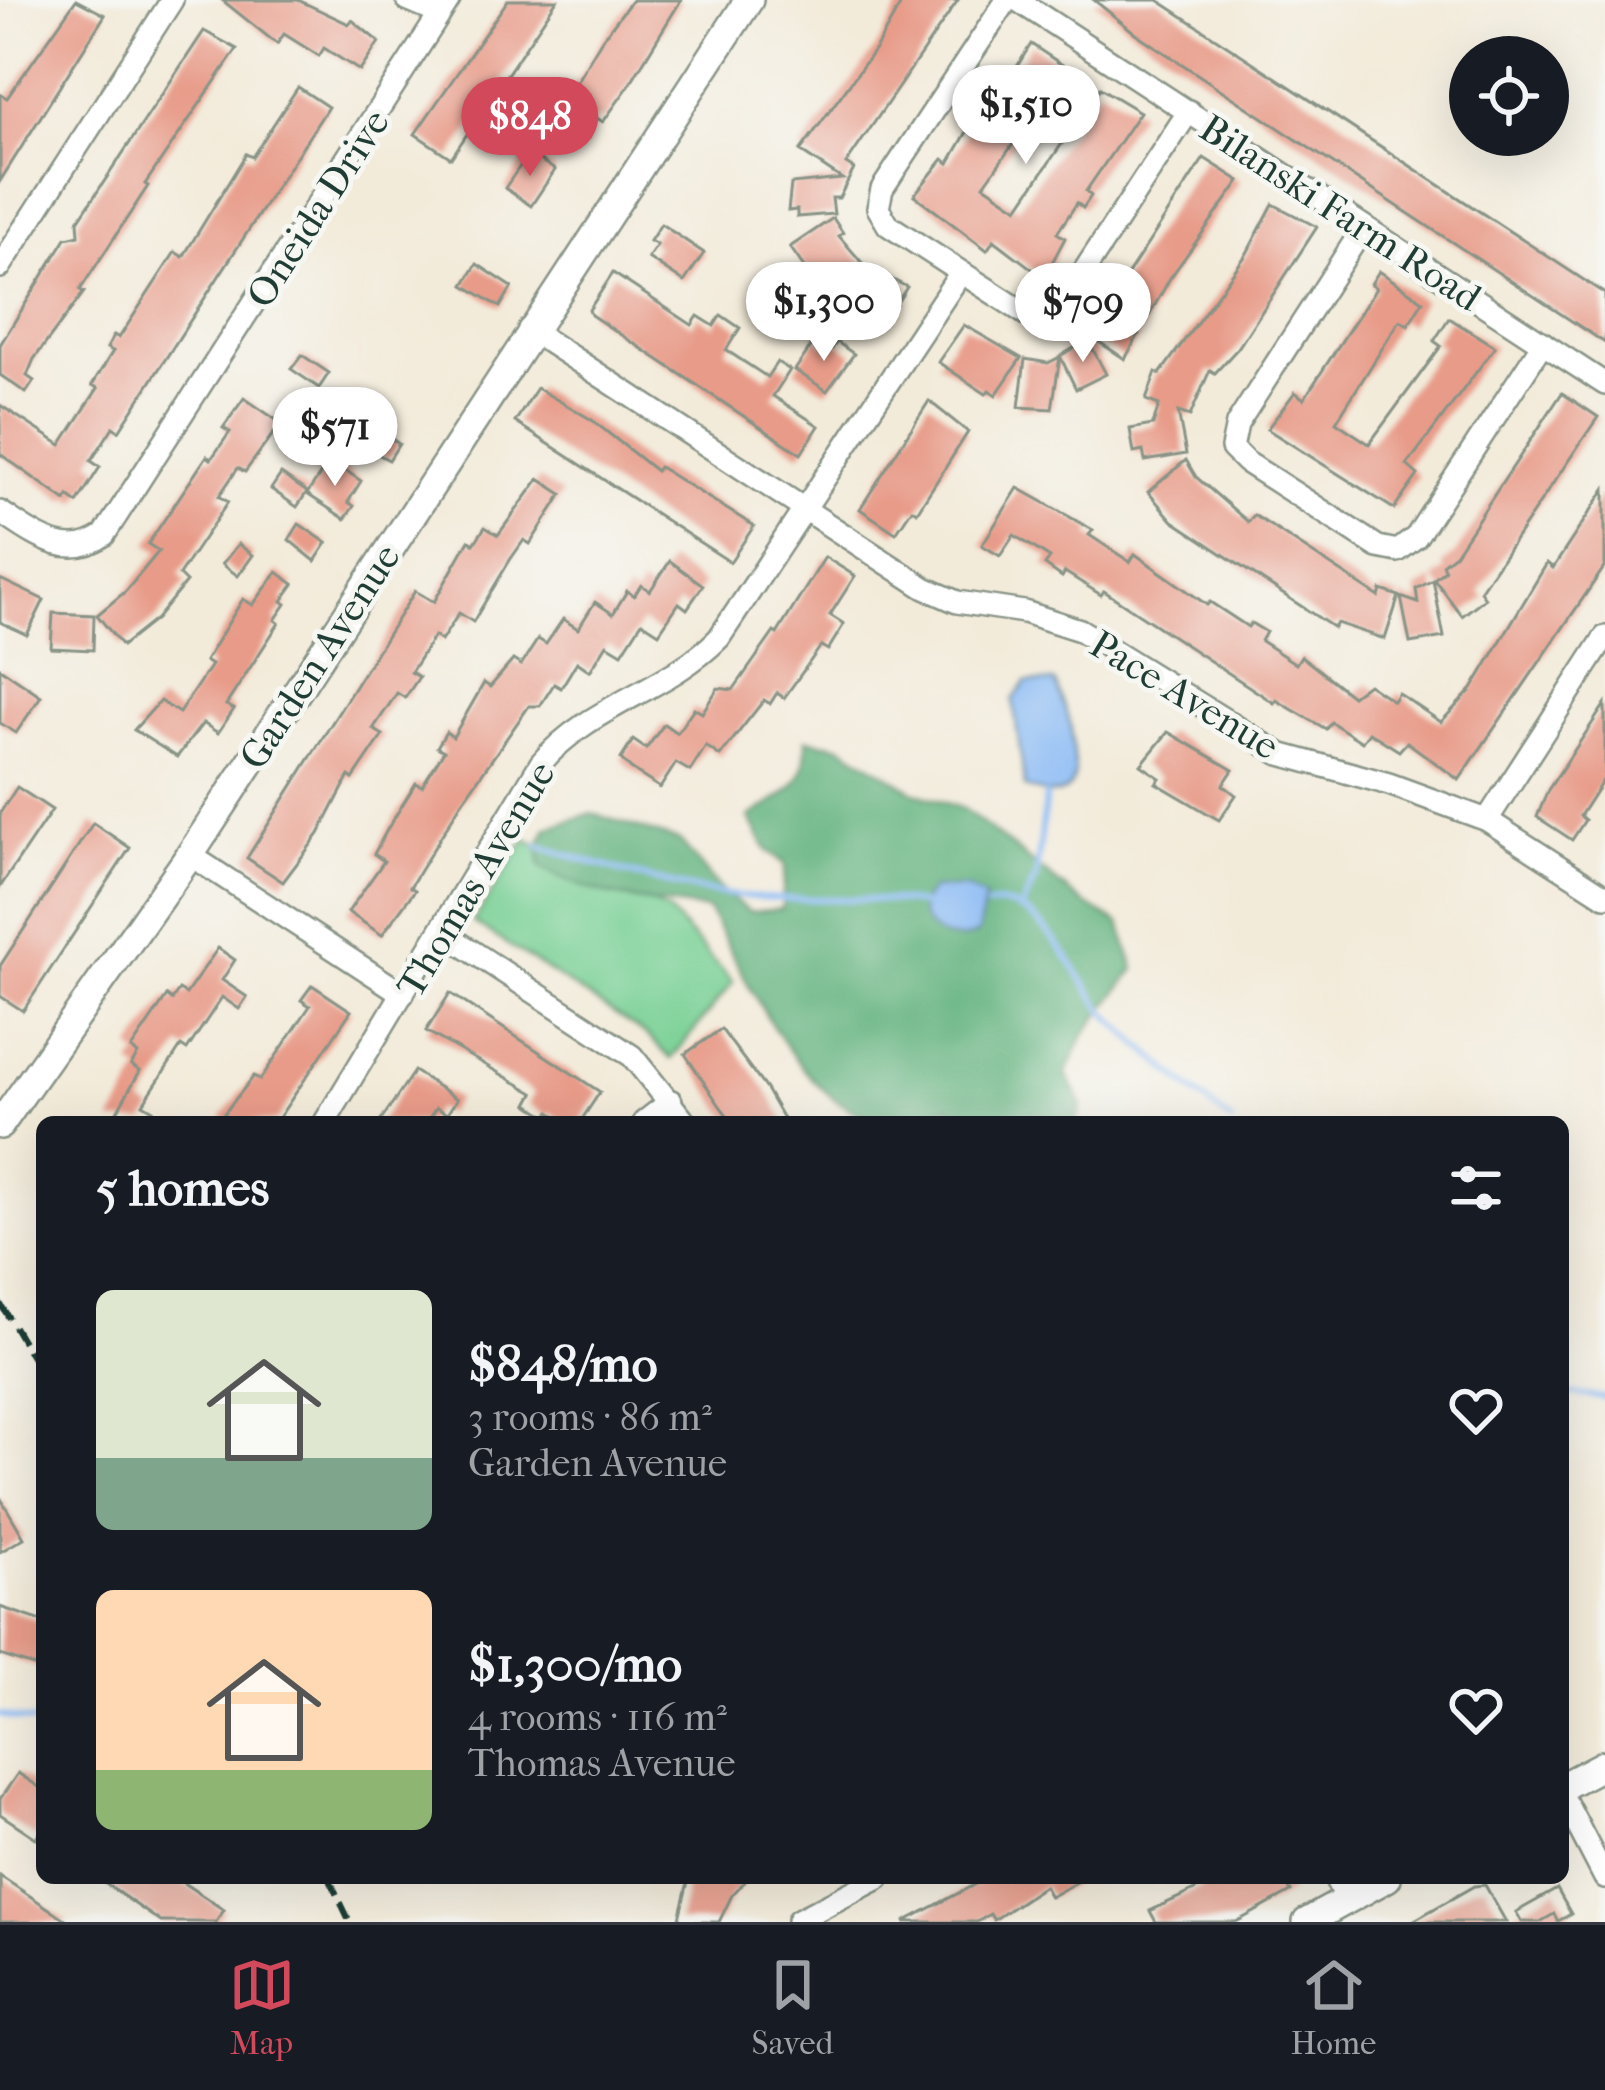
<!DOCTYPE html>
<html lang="en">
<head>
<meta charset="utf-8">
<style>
	:root { --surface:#171b24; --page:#242831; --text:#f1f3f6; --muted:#9ea1a6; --line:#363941; --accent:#d1495b }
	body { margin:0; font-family:"IM FELL French Canon",serif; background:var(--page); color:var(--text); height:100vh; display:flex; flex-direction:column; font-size:45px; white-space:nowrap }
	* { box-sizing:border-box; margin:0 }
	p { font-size:39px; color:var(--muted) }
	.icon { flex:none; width:66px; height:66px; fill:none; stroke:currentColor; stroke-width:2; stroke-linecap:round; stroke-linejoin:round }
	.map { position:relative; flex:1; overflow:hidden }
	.details { position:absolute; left:36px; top:1116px; width:1533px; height:768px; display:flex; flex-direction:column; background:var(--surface); border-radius:18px; box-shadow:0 12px 48px #0002 }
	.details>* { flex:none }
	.buttons { position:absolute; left:1449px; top:36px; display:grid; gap:24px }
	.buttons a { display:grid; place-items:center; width:120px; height:120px; border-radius:50%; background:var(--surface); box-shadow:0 12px 48px #0002; font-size:60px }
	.price { position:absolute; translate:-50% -102px; padding:0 27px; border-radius:42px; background:#fff; color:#222; font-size:39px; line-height:78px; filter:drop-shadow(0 3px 6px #0008) }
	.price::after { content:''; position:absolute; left:50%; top:72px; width:36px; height:27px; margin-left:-18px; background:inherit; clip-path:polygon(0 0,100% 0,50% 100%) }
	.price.on { background:var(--accent); color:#fff }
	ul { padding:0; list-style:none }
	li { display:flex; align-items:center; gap:36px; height:300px; padding:0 60px }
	li span { display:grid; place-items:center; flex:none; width:336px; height:240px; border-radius:18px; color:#555 }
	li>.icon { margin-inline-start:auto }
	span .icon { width:144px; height:144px; fill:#fffc; stroke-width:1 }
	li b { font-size:51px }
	h2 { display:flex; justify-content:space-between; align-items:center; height:144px; padding:0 60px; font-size:51px }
	.dock { display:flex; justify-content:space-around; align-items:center; height:168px; border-top:3px solid var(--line); background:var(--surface); font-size:33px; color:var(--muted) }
	.dock a { display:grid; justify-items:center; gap:6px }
	.dock .on { color:var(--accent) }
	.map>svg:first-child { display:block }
	.green { fill:#79d095; stroke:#4c8664; stroke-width:3 }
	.forest { fill:#62b27e; stroke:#407859; stroke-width:3 }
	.water { fill:#89baf5; stroke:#547c94; stroke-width:3 }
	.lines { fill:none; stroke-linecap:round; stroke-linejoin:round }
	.stream { stroke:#89baf5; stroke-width:6 }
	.building { fill:#e89b89 }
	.street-casing { stroke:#899487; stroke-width:26 }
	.secondary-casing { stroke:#899487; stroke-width:32 }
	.street { stroke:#fff; stroke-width:21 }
	.secondary { stroke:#fff; stroke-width:27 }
	.rail { stroke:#1f3d34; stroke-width:6; stroke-dasharray:18 9; stroke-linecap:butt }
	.labels { text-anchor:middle; stroke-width:10; stroke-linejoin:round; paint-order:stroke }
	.street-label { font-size:39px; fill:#1f3d34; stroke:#f6f6f2 }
</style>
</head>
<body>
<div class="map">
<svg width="1605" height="1922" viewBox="0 0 1605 1922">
	<rect width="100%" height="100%" fill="#f6f6f2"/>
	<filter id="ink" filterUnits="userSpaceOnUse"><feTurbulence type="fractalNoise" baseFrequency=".00833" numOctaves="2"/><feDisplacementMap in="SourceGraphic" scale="24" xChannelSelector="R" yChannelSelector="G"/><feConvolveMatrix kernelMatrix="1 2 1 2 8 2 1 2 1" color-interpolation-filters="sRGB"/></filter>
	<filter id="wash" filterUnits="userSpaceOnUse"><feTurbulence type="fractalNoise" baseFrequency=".004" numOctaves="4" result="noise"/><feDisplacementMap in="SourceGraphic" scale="48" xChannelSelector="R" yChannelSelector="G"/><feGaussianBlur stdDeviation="2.7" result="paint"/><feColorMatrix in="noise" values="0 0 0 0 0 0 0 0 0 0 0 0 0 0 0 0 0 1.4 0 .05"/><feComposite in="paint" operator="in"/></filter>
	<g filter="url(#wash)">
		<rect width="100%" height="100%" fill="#f3ebda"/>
		<!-- green -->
		<polygon class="green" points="526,839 668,911 733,982 671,1059 648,1036 473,922"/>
		<!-- forest -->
		<path class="forest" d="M806 739 841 746 915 792 964 809 1082 902 1120 924 1135 969 1084 1035 1066 1074 1082 1106 1076 1122 1031 1113 1024 1122H961L949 1106C828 1178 755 991 708 910 649 901 592 899 541 866L538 846 547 828 592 813 680 841 722 891 749 912 782 909 785 864 767 850 749 818C784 793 808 789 806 739Z"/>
		<!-- water -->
		<g class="water">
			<path d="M1026 682H1055L1071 726 1075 772C1071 802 1047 795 1025 787L1013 700Z"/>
			<path d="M932 889 966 888 985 898 978 933C948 952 899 919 932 889Z"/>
		</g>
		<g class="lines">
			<!-- stream -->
			<g class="stream">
				<path d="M538 846C609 868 688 894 764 898 817 901 867 896 921 904"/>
				<path d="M987 906C1041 888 1080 988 1111 1018 1148 1054 1191 1090 1232 1122"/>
				<polyline points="1021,909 1036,877 1046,795"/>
				<polyline points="1563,1393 1605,1398"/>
				<polyline points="0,1715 42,1724"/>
			</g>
		</g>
		<g id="blocks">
			<!-- building -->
			<g class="building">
				<polygon points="76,0 105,15 0,181 0,94 7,98"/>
				<polygon points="222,0 298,0 349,24 352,20 379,42 360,71 324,48 319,56 284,34 277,44"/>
				<polygon points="508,0 557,0 451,158 415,134"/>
				<polygon points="632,0 681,0 628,87 603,122 597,118 586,133 557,114 602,39"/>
				<polygon points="903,0 958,0 846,164 854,169 839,198 832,198 834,214 797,217 797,210 788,211 791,184 842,179 800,151 876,48"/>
				<polygon points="1094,0 1158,0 1605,294 1605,343 1135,33"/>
				<polygon points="204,31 237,49 145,184 148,186 80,290 84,292 34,359 27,376 34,381 26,393 0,375 0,345 66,238 79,235 78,221"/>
				<polygon points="1031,44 1067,68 984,185 1018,208 1100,88 1140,112 1086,191 1091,196 1083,208 1077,203 1057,233 1065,238 1044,278 994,240 987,250 914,195 943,159 949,163 975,118 979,121 993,105"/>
				<polygon points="298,87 328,107 119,431 113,427 91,461 100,467 77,503 68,496 66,501 0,454 0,405 61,445 98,388 92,385 113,351 107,348 114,335 119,338 175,252 183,257 246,154 252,157"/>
				<polygon points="529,153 555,170 531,206 505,188"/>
				<polygon points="1204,158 1240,181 1170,278 1125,359 1090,336 1113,300 1109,292 1117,279 1122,283"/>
				<polygon points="1273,204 1317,227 1238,348 1215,373 1210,370 1190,416 1178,412 1186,454 1145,461 1143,451 1134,453 1130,429 1153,425 1159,405 1146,400 1156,372 1160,374 1246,255"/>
				<polygon points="833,218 843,233 839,236 864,265 907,287 882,326 811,277 790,247"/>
				<polygon points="661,224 704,253 684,282 648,258 657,245 650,241"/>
				<polygon points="477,264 512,287 500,307 464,285"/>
				<polygon points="1379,271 1423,301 1408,325 1400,320 1336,422 1369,444 1441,346 1434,341 1449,318 1495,347 1407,465 1418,475 1394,509 1267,429 1295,392 1304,399 1376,288 1371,284"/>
				<polygon points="613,273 692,325 698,316 714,326 721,315 740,328 726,350 767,377 777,362 790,370 773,396 819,426 801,454 591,315 589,310"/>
				<polygon points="964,325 1021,358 996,395 989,390 986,394 938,362"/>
				<polygon points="816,339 832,349 837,342 854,354 827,391 795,370"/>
				<polygon points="1088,340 1106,374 1076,389 1060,356"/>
				<polygon points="302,355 329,373 319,388 291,369"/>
				<polygon points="1060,357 1052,409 1019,407 1025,359 1048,363"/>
				<polygon points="537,388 592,420 656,471 659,467 754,526 730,562 515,422"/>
				<polygon points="1562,393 1598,417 1480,591 1485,598 1462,616 1434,579 1445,570 1442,564 1455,554"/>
				<polygon points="244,398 281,423 245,472 238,468 219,496 228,502 179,575 186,582 156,619 122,646 97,615 126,591 159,551 148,544 207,456 211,459 230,432 223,428"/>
				<polygon points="929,401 968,432 917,512 912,509 896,533 860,509"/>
				<polygon points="371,425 399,444 389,460 359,444"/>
				<polygon points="330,460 361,481 348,502 354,506 345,519 307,494"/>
				<polygon points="1186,460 1196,477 1248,522 1254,515 1379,597 1381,590 1399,596 1385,639 1337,623 1334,628 1173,521 1148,492"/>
				<polygon points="281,474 307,492 297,507 271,489"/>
				<polygon points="539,479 562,494 530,544 524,540 510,560 473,622 459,613 441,641 434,636 411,672 419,677 405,698 397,693 373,729 383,735 353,779 349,776 319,834 283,882 247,858 415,591 434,602 469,540 474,544 485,527 498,535"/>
				<polygon points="1018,488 1093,530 1089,535 1130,562 1135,554 1207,605 1210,602 1248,627 1251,623 1266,632 1261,641 1296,664 1301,656 1352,696 1368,684 1393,701 1398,693 1441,722 1472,689 1547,563 1553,568 1605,489 1605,566 1459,780 1407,742 1399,751 1369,732 1362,742 1331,722 1326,729 1276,700 1274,703 1104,591 1101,595 1065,572 1062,577 1045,565 1050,558 1014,535 1000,556 982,545"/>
				<polygon points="299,524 327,543 315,561 289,540"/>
				<polygon points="238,544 253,555 238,576 222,564"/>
				<polygon points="825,557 855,576 830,615 844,624 828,650 821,646 784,698 777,693 770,704 764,700 720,756 706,746 690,771 676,763 660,788 631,769 621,759 633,740 646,749 664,724 677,733 694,708 702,713 718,688 733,690 774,632 777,634"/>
				<polygon points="670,561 703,585 687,609 679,603 659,633 642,622 622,653 607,644 590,671 577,662 561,688 554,684 540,706 529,706 460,805 410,887 415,890 382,935 348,912 384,861 374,854 388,828 416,783 422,786 444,751 437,747 446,732 453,737 484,683 490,687 513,660 521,665 538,639 546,644 563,619 578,629 595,602 613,614 627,591 634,596 641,585 650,591"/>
				<polygon points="277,572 294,584 282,601 286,604 275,620 279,623 226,705 234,709 218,733 203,723 177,757 134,730 160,701 179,713 211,665 205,661 243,599 253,605"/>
				<polygon points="0,579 44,600 27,635 0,622"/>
				<polygon points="1433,580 1444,637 1410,643 1401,597 1418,603 1416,589"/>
				<polygon points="53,613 94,615 93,650 51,648"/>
				<polygon points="0,668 41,696 16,733 0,723"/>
				<polygon points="1605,704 1605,777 1580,816 1585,820 1572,840 1537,817 1548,790"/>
				<polygon points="1168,732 1233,770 1223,785 1236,795 1219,820 1156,783 1160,778 1141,765"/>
				<polygon points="17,787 52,810 0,887 0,813"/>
				<polygon points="93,823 130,848 23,1011 0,996 0,966"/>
				<polygon points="218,948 235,960 222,980 247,997 239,1009 222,997 187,1050 181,1046 143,1104 153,1110 145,1122 111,1122 140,1071 131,1065 138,1054 131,1049 167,996 172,1000 179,990 186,994"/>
				<polygon points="312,985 351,1011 276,1122 229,1122 221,1117 254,1076 260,1080 310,1006 301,1000"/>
				<polygon points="450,993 600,1092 580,1122 566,1122 550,1112 547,1116 528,1104 534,1093 426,1031"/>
				<polygon points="721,1029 766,1089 785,1122 732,1122 720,1106 685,1054"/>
				<polygon points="414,1071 457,1099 447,1114 436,1108 426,1122 380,1122"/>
				<polygon points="0,1497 24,1538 0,1552"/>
				<polygon points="0,1607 42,1621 42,1669 0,1655"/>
				<polygon points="18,1773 42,1789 42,1830 36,1838 0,1814 0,1799"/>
				<polygon points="0,1876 69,1922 0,1922"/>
				<polygon points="97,1878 176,1878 224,1910 216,1922 161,1922"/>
				<polygon points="689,1878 748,1878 732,1895 719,1922 678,1922"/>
				<polygon points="987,1878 1084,1878 1050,1897 1044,1886 994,1920 990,1914 977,1922 904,1922"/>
				<polygon points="1220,1878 1284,1878 1291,1892 1236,1922 1156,1922 1150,1911"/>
				<polygon points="1485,1885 1506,1922 1411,1922 1474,1886"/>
				<polygon points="1557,1889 1571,1914 1558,1921 1554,1914 1540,1922 1522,1922 1516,1912"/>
			</g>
		</g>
	</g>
	<g filter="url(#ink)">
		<use href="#blocks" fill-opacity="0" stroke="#899487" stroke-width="3"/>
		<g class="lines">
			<!-- street casing -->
			<g class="street-casing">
				<g id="street">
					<polyline points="407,0 440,14"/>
					<polyline points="1007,0 882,189 878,208 888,225 1029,316 1047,317 1063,303 1189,111"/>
					<polyline points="1017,0 1605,384"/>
					<polyline points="1364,227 1237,424 1232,448 1246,462 1378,547 1398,551 1416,537 1543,343"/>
					<polyline points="0,267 172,0"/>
					<polyline points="529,329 925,588 957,602 1024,612 1080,630 1280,754 1389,784 1487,820 1605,896"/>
					<path d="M0 512C34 534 67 562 104 535L449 0"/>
					<polyline points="1487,820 1605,637"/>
					<polyline points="190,855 403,994"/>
					<polyline points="441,931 632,1056 685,1122"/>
					<path d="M325 1122 541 763C589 705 667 691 719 638L960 274"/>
					<polyline points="644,1122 671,1101"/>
					<polyline points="1563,1797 1605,1878"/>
					<polyline points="1335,1878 1346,1899"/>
					<polyline points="798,1920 879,1878"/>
				</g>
			</g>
			<!-- secondary casing -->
			<g class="secondary-casing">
				<g id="secondary">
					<polyline points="0,1125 190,855 749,0"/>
					<polyline points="1563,1786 1605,1764"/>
					<polyline points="1307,1922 1387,1878"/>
				</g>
			</g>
			<!-- street -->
			<use href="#street" class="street"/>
			<!-- secondary -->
			<use href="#secondary" class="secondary"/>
			<!-- rail -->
			<g class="rail">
				<polyline points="0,1303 42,1374"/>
				<polyline points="329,1878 350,1922"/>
			</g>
		</g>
	</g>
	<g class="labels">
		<!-- street labels -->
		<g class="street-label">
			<text transform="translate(317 208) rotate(-57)" y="14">Oneida Drive</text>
			<text transform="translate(1341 212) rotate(33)" y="14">Bilanski Farm Road</text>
			<text transform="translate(319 656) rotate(-57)" y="14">Garden Avenue</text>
			<text transform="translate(1185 694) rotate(31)" y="14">Pace Avenue</text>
			<text transform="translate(475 879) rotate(-59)" y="14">Thomas Avenue</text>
		</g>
	</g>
</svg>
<div class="buttons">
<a><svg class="icon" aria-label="locate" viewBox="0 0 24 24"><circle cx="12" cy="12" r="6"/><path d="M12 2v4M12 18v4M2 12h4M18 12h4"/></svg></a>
</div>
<b class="price" style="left:1026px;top:167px">$1,510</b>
<b class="price on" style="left:530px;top:179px">$848</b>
<b class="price" style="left:824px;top:364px">$1,300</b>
<b class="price" style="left:1083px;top:365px">$709</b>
<b class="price" style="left:335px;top:489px">$571</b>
<section class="details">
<h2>5 homes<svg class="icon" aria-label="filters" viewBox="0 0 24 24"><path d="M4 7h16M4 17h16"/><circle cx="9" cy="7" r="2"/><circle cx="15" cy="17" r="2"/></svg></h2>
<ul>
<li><span style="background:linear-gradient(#dfe7d0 70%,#7fa58c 0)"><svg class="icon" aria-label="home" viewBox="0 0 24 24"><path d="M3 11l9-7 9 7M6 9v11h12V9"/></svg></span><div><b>$848/mo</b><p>3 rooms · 86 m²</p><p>Garden Avenue</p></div><svg class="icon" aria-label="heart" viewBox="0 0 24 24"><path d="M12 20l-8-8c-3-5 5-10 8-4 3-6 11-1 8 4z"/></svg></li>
<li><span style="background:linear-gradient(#ffd9b3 75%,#8fb573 0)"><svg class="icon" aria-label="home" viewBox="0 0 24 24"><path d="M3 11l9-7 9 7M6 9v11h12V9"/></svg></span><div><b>$1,300/mo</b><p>4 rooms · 116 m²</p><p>Thomas Avenue</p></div><svg class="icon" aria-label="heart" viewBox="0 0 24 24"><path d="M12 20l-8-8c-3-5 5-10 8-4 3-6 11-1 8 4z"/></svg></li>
</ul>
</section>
</div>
<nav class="dock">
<a class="on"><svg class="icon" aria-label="map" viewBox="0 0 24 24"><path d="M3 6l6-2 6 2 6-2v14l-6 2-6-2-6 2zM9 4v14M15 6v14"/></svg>Map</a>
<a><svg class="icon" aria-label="saved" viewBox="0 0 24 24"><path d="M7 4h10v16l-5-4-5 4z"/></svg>Saved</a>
<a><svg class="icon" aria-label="home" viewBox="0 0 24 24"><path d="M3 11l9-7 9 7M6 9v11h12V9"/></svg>Home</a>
</nav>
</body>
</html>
